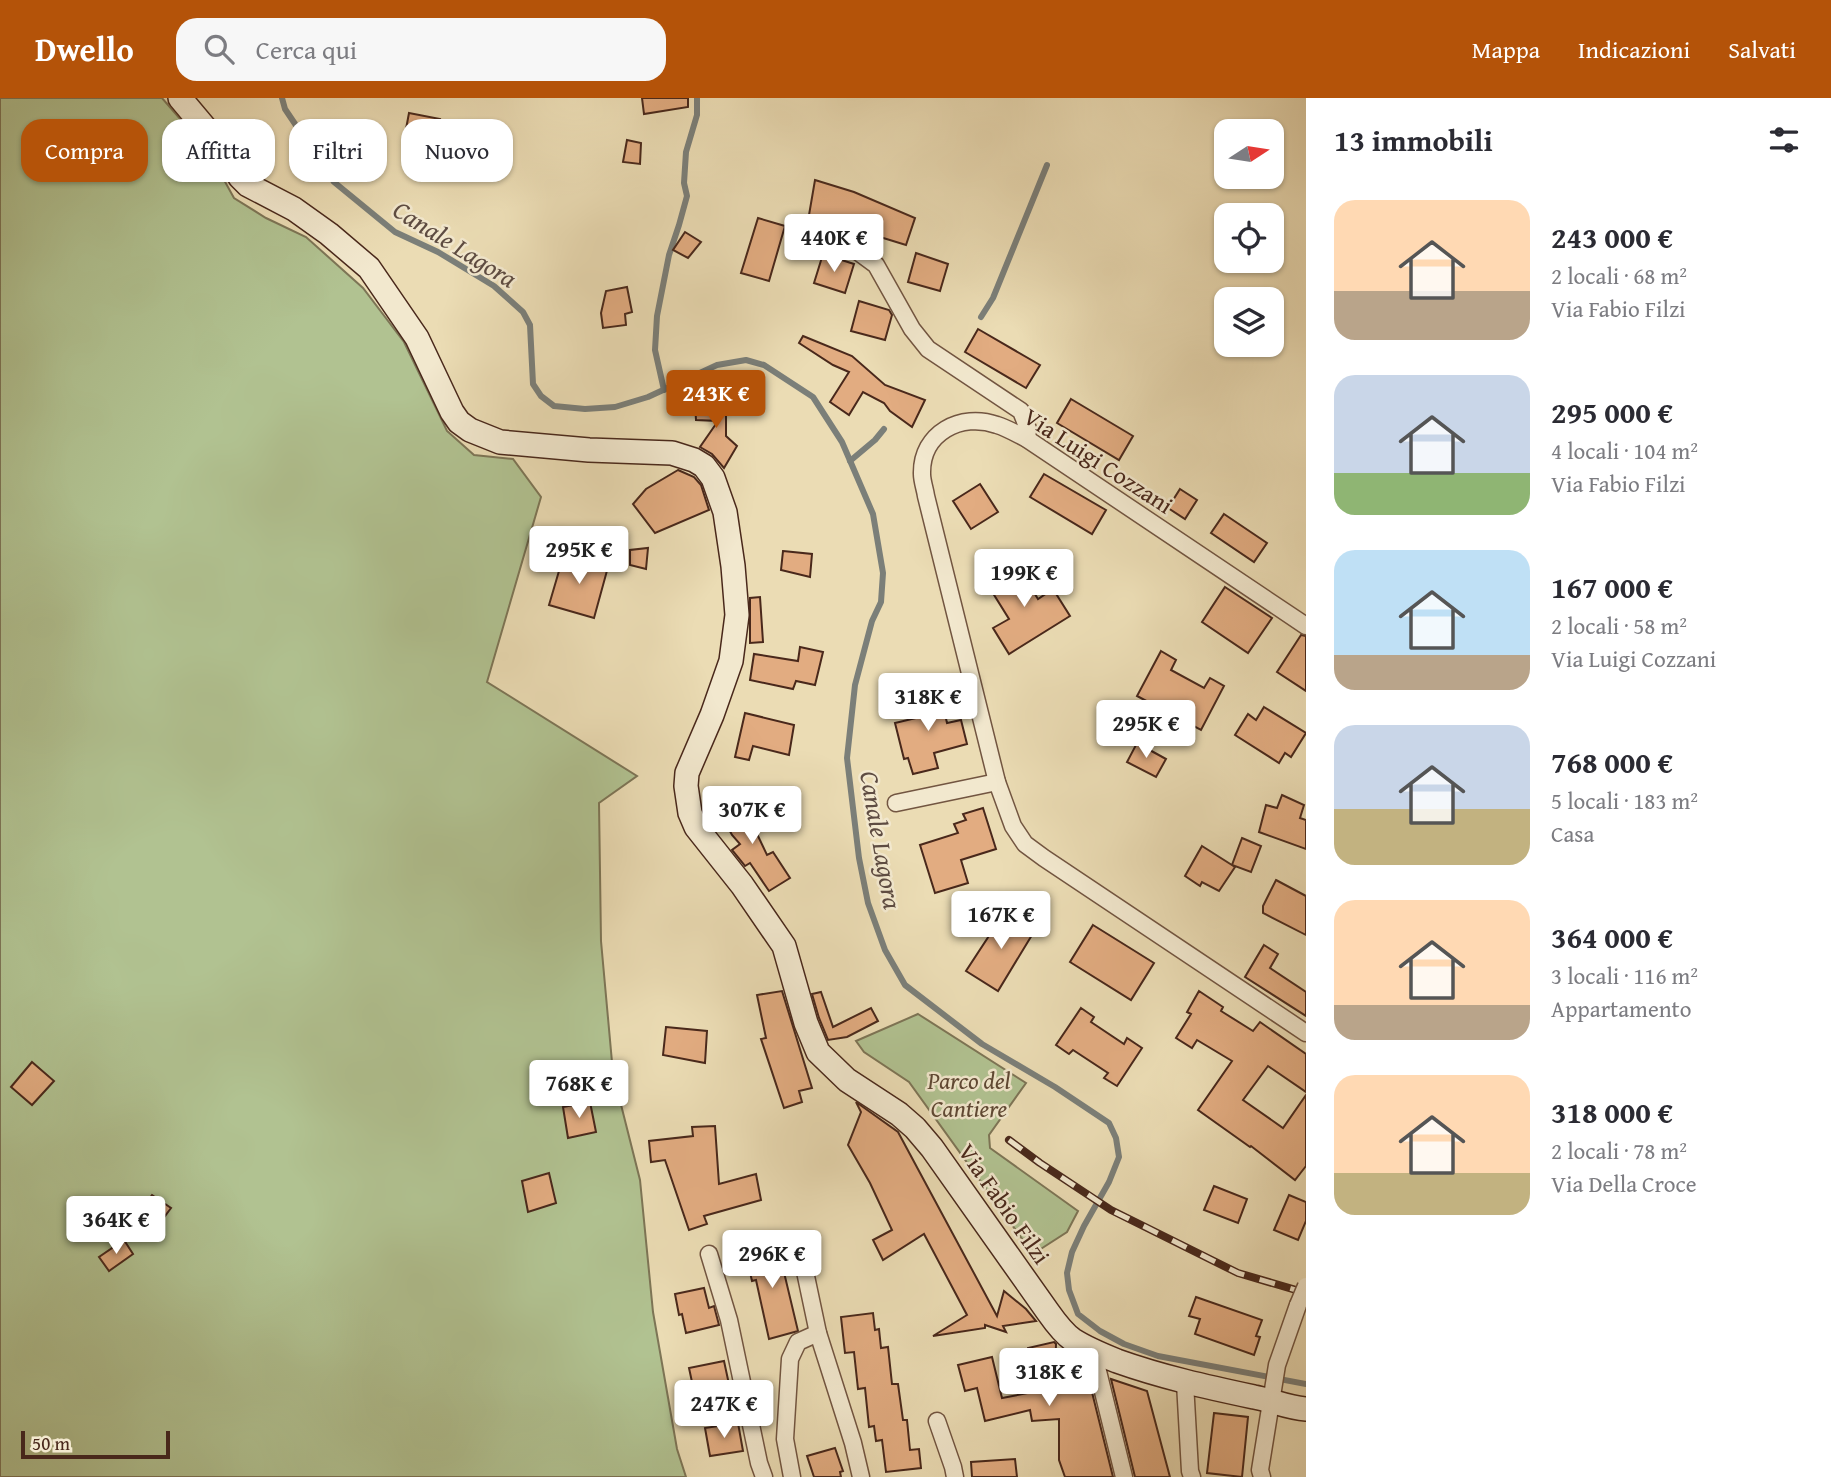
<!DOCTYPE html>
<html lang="it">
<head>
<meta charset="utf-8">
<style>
	:root { --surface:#fff; --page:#f7f7f7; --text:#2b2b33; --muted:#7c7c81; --accent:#b45309 }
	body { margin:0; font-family:"Gentium Book Plus",serif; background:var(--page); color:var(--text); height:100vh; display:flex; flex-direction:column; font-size:26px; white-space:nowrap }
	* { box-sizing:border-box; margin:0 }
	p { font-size:23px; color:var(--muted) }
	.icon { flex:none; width:38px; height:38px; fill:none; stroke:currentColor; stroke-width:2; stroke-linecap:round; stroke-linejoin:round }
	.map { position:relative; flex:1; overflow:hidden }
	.panel { display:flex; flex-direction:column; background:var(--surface); width:525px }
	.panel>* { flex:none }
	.top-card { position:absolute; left:21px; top:21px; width:665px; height:63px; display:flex; gap:14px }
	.needle { width:46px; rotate:78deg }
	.fabs { position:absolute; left:1214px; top:21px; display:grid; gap:14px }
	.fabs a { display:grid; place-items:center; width:70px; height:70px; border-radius:14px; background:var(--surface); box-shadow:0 2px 5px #0004; font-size:35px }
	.scale { position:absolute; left:21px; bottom:18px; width:149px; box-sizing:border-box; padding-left:7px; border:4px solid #49281b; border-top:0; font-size:19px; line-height:24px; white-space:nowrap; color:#49281b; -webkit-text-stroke:5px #f2e8ce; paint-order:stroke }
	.price { position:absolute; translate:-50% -60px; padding:0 16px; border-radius:7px; background:#fff; color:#222; font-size:23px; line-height:46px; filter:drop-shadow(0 2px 4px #0008) }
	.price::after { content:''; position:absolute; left:50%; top:42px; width:21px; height:16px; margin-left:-10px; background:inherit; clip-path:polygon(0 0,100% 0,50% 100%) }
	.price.on { background:var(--accent); color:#fff }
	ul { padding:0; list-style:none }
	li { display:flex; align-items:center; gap:21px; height:175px; padding:0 28px }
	li span { display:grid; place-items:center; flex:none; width:196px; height:140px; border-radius:21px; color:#555 }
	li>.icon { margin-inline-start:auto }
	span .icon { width:84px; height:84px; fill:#fffc; stroke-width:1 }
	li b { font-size:30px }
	h2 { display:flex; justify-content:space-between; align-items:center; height:84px; padding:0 28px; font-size:30px }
	.tag { padding:0 24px; border-radius:21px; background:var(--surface); box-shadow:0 2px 5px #0004; font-size:24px; line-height:63px }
	.tag.on { background:var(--accent); color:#fff }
	header { display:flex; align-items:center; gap:42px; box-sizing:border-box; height:98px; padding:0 35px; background:var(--accent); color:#fff }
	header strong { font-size:33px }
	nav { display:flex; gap:38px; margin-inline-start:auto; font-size:24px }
	.search { width:490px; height:63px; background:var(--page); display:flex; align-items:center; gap:18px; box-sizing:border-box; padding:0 24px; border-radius:21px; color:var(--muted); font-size:26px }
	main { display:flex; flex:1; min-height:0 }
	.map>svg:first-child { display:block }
	.green { fill:#b1c291; stroke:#7d7556; stroke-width:2 }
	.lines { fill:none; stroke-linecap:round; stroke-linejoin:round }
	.stream { stroke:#7b7f79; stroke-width:6 }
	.building { fill:#e2ac81; stroke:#49281b; stroke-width:2 }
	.street-casing { stroke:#725541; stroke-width:19 }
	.secondary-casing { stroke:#49281b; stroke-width:26 }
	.street { stroke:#f2e8ce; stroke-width:16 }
	.secondary { stroke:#f2e8ce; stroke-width:23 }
	.rail-casing { stroke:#49281b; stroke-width:8 }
	.rail { stroke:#f2e8ce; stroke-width:5; stroke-dasharray:16; stroke-linecap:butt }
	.street-bridge-casing { stroke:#725541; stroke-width:19; stroke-linecap:butt }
	.street-bridge { stroke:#f2e8ce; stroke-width:16 }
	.labels { text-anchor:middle; stroke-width:5; stroke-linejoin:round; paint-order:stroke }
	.street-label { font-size:24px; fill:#49281b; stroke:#f2e8ce }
	.park-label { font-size:24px; font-style:italic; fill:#5e4733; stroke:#f2e8ce }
	.water-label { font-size:26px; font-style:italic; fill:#5e4c42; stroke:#f2e8ce }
</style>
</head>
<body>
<header>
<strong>Dwello</strong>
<div class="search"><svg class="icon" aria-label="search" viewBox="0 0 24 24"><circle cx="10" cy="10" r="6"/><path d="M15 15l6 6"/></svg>Cerca qui</div>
<nav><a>Mappa</a><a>Indicazioni</a><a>Salvati</a></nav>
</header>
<main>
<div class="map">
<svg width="1306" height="1379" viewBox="0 0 1306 1379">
	<rect width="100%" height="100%" fill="#ebdcb4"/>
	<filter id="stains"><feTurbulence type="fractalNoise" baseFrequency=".00286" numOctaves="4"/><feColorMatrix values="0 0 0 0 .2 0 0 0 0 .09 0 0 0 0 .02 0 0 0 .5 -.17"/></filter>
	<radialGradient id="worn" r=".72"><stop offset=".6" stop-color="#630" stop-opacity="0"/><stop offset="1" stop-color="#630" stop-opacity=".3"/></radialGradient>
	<!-- green -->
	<g class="green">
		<polygon points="0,0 162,0 208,53 234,100 266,120 306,139 363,190 404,244 447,333 474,357 513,361 541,399 487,584 637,678 599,705 601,843 613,975 640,1082 653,1214 677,1351 686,1379 0,1379"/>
		<polygon points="918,916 1026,985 989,1037 990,1050 1078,1113 1067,1134 1033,1156 909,984 864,954 856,943"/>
	</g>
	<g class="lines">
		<!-- stream -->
		<g class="stream">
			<polyline points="282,0 285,11 334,84 395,134 438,154 494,188 523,214 530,227 533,286 541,298 554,308 585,311 615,309 648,299 717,267 746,262 764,267 813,299 842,344 873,416 883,475 881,504 872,523 855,587 847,660 859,760 868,805 885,852 905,887 982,946 1055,989 1109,1025 1116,1040 1119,1059 1109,1084 1084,1128 1072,1154 1067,1175 1069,1192 1078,1216 1100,1233 1124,1246 1158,1258 1306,1286"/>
			<polyline points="981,219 993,200 1047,67"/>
			<polyline points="664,292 655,252 657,218 669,157 679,127 687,98 684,85 686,54 697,17 697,0"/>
			<polyline points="850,363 875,342 884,331"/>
		</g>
	</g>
	<!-- building -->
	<g class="building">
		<polygon points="642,0 688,0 688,9 644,16"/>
		<polygon points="409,15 440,21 437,37 406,31"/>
		<polygon points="627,42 641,45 640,66 623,64"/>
		<polygon points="815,82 854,94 915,120 906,147 867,135 869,127 809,117"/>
		<polygon points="758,120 785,128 769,183 741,175"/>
		<polygon points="685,134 701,144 688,160 673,152"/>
		<polygon points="916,155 948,166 940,193 908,184"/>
		<polygon points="823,156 854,166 845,195 814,185"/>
		<polygon points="627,189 632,214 625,216 626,227 603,230 601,215 606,193"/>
		<polygon points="859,203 889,212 892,217 885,242 851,233"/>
		<polygon points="978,231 1040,267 1026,290 965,254"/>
		<polygon points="803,238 852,258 885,287 925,302 912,329 890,313 884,305 863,294 849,317 830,304 849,274 833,267 799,245"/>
		<polygon points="726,301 726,338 737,348 724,370 712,356 700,349 718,323 696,322 695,305"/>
		<polygon points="1071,301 1133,338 1119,362 1057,325"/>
		<polygon points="678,372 694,379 701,387 709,412 655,435 633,406 646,391"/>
		<polygon points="1044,376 1106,412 1092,436 1030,399"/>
		<polygon points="980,386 998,414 971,431 953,403"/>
		<polygon points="1180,391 1197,402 1185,421 1168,410"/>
		<polygon points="1224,416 1267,445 1254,464 1211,435"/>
		<polygon points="648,450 646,471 630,467 630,452"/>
		<polygon points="783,453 812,456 810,479 781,472"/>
		<polygon points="564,456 608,469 594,520 549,507"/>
		<polygon points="1016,465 1038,501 1053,491 1070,518 1009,556 993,530 1009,521 986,484"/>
		<polygon points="1225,489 1272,520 1248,555 1202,524"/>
		<polygon points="760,499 763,544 750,545 750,500"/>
		<polygon points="1301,537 1306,538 1306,593 1277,574"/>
		<polygon points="800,549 823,554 815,587 796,583 793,591 750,582 754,556 798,563"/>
		<polygon points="1161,553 1176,562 1171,572 1204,590 1210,580 1224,588 1201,632 1137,598"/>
		<polygon points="940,594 947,625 961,622 967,646 934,655 938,670 913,676 908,660 904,661 895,625 916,620 911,601"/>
		<polygon points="1264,609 1306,635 1291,659 1285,655 1279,665 1235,637 1248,616 1256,622"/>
		<polygon points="745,615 794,627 789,657 753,648 749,662 735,659"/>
		<polygon points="1137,645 1166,661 1156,679 1127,664"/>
		<polygon points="1282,697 1304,707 1300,720 1306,722 1306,751 1259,734 1266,707 1277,710"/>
		<polygon points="740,700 767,757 773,754 790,780 769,793 750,765 745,768 732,752 740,746 732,737 718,711"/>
		<polygon points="983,710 996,751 961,762 968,785 935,795 920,747 958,735 954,726 966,722 963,716"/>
		<polygon points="1242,740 1261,748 1251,774 1232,767"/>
		<polygon points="1202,748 1235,769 1219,793 1202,784 1200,788 1185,778"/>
		<polygon points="1276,782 1306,798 1306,837 1263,815 1263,808"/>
		<polygon points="1006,812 1035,832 998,893 966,873"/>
		<polygon points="1093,827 1154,865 1131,902 1070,864"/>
		<polygon points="1264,847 1278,856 1270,870 1306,894 1306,918 1245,879"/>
		<polygon points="782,893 812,990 799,993 802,1004 784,1010 761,941 766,940 757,897"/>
		<polygon points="1199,893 1223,909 1221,913 1253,933 1260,924 1306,956 1306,994 1268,968 1243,1002 1283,1030 1306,997 1306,1068 1295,1082 1251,1048 1250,1049 1198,1012 1232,963 1197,942 1192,950 1176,940 1191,916 1187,914"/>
		<polygon points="821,894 833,929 871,910 878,923 847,939 828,942 819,920 812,896"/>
		<polygon points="1081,910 1094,919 1091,924 1124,946 1127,940 1142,950 1117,988 1104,980 1108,975 1073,952 1069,956 1056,947"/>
		<polygon points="666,929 707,933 705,965 663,957"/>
		<polygon points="32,964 54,983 32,1007 11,989"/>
		<polygon points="590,1004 596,1034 568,1040 563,1009"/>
		<polygon points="856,1004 898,1034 997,1218 1004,1193 1026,1211 1036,1223 1003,1228 1006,1234 985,1227 985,1230 933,1238 967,1217 924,1136 883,1162 873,1142 892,1132 870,1085 848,1047 861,1014"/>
		<polygon points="715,1028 719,1086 756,1076 761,1102 704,1118 707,1126 689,1132 665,1062 651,1064 649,1043 693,1038 692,1029"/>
		<polygon points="549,1075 556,1105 528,1114 522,1083"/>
		<polygon points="1214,1088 1247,1101 1238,1125 1204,1112"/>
		<polygon points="152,1097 171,1110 159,1126 154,1122 146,1132 133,1122"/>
		<polygon points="1289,1097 1306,1104 1306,1123 1298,1142 1274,1132"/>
		<polygon points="124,1142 133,1156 109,1173 99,1159"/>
		<polygon points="777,1145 798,1233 769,1241 756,1182 752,1183 745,1152"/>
		<polygon points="704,1190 709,1210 714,1208 719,1227 686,1235 682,1216 679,1217 675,1196"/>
		<polygon points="1196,1199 1262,1222 1256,1238 1260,1239 1254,1257 1195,1236 1200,1221 1189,1218"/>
		<polygon points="873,1215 875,1232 879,1231 881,1250 888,1249 892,1286 898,1286 903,1322 907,1322 910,1352 919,1351 921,1370 886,1374 882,1342 876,1343 874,1328 869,1329 865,1290 858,1291 854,1254 845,1255 841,1219"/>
		<polygon points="1054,1244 1056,1246 1055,1280 1086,1270 1113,1379 1065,1379 1059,1362 1059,1321 1032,1323 1030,1312 985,1323 977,1290 965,1293 958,1267 992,1259 1002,1300 1028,1295 1028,1250"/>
		<polygon points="724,1263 730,1291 695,1298 689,1270"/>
		<polygon points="1111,1281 1147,1293 1170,1379 1135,1379"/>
		<polygon points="1214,1315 1248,1319 1242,1379 1207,1375"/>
		<polygon points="738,1325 743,1353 710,1358 705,1330"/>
		<polygon points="835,1350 843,1373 840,1374 841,1379 814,1379 807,1358"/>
		<polygon points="1015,1361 1017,1379 972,1379 971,1364"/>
	</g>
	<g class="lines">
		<!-- street casing -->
		<g class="street-casing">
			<g id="street">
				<polyline points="815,135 846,145 876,167 912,231 928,251 1021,313 1028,331 1027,341"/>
				<path d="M1306 528 1027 341C1017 336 1007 330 997 327 961 314 921 335 922 376 922 383 925 391 926 398L997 684 1013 728 1025 746 1044 760 1306 935"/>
				<polyline points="896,705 997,684"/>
				<polyline points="709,1156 729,1222 759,1365 764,1379"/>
				<polyline points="803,1164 818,1235 853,1345 861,1379"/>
				<polyline points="1093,1253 1124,1379"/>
				<polyline points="1185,1285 1190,1373 1192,1379"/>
				<polyline points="937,1323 953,1369 955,1379"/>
				<polyline points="792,1379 785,1341 790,1261 798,1244 818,1235"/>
				<polyline points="1262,1379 1260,1372 1277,1267 1298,1207"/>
			</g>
		</g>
		<!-- secondary casing -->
		<g class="secondary-casing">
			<path id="secondary" d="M180 0 227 56 240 79 248 87 294 111 329 136 369 170 417 240 452 314 459 324 470 332 500 344 589 352 672 355 694 362 704 368 713 380 725 414 733 468 737 517 731 563 712 617 687 675 686 688 690 715 696 729 742 787 784 848 806 925 818 954 847 982 899 1016 915 1030 932 1050 1048 1214C1055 1224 1063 1235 1073 1242 1087 1251 1102 1257 1117 1263 1162 1279 1207 1289 1254 1299 1271 1302 1288 1310 1306 1311"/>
		</g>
		<!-- street -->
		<use href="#street" class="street"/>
		<!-- secondary -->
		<use href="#secondary" class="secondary"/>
		<!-- rail casing -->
		<g class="rail-casing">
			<polyline id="rail" points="1009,1042 1040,1065 1111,1112 1238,1175 1306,1195"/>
		</g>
		<!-- rail -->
		<use href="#rail" class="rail"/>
		<!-- street-bridge casing -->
		<g class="street-bridge-casing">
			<polyline id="street-bridge" points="1298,1207 1306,1188"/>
		</g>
		<!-- street-bridge -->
		<use href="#street-bridge" class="street-bridge"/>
	</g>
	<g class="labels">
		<!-- street labels -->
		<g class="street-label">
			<text transform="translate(1098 363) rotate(33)" y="8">Via Luigi Cozzani</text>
			<text transform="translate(1004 1106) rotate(55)" y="8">Via Fabio Filzi</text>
		</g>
		<!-- park labels -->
		<g class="park-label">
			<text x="969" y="991">Parco del<tspan x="969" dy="28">Cantiere</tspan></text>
		</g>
		<!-- water labels -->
		<g class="water-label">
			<text transform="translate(455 146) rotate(32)" y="9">Canale Lagora</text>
			<text transform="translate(881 742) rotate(80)" y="9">Canale Lagora</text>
		</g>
	</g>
	<rect width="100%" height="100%" filter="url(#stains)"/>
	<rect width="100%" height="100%" fill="url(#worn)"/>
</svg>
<div class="fabs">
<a><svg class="needle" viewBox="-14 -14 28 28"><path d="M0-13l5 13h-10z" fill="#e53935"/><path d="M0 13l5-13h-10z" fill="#7c7c81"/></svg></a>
<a><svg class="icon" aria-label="locate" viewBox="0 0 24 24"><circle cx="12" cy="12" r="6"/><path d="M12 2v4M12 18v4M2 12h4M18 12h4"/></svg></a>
<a><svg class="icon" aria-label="layers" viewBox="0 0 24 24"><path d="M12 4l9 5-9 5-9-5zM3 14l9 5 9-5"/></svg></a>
</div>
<div class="scale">50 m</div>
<b class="price" style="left:834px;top:176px">440K €</b>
<b class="price on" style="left:716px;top:332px">243K €</b>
<b class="price" style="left:579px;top:488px">295K €</b>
<b class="price" style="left:1024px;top:511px">199K €</b>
<b class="price" style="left:928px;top:635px">318K €</b>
<b class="price" style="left:1146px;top:662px">295K €</b>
<b class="price" style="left:752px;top:748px">307K €</b>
<b class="price" style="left:1001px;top:853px">167K €</b>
<b class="price" style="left:579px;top:1022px">768K €</b>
<b class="price" style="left:116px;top:1158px">364K €</b>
<b class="price" style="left:772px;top:1192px">296K €</b>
<b class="price" style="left:1049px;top:1310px">318K €</b>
<b class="price" style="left:724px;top:1342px">247K €</b>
<div class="top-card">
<a class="tag on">Compra</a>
<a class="tag">Affitta</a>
<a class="tag">Filtri</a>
<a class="tag">Nuovo</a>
</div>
</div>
<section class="panel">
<h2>13 immobili<svg class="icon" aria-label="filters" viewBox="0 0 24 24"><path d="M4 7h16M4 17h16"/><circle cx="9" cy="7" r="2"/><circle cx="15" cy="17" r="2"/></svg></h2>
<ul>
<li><span style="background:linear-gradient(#ffd9b3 65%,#b9a48a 0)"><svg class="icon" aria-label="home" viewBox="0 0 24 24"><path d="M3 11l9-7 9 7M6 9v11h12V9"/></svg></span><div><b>243 000 €</b><p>2 locali · 68 m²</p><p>Via Fabio Filzi</p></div></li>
<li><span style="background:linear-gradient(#c9d6e8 70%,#8fb573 0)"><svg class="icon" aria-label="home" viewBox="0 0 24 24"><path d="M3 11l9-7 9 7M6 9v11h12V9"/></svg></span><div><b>295 000 €</b><p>4 locali · 104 m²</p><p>Via Fabio Filzi</p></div></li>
<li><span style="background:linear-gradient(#bfe0f5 75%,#b9a48a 0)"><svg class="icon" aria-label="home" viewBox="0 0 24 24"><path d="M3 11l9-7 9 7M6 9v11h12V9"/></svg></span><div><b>167 000 €</b><p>2 locali · 58 m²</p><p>Via Luigi Cozzani</p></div></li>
<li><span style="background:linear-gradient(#c9d6e8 60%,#c2b280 0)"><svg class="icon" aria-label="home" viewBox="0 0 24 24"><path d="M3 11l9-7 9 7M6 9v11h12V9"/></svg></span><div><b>768 000 €</b><p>5 locali · 183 m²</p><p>Casa</p></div></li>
<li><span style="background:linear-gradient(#ffd9b3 75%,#b9a48a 0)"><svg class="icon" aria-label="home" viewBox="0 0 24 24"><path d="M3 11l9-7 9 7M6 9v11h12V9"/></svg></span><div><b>364 000 €</b><p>3 locali · 116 m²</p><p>Appartamento</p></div></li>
<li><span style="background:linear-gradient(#ffd9b3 70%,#c2b280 0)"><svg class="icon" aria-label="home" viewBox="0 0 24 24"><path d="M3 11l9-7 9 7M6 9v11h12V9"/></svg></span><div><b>318 000 €</b><p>2 locali · 78 m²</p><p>Via Della Croce</p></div></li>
</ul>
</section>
</main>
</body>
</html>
